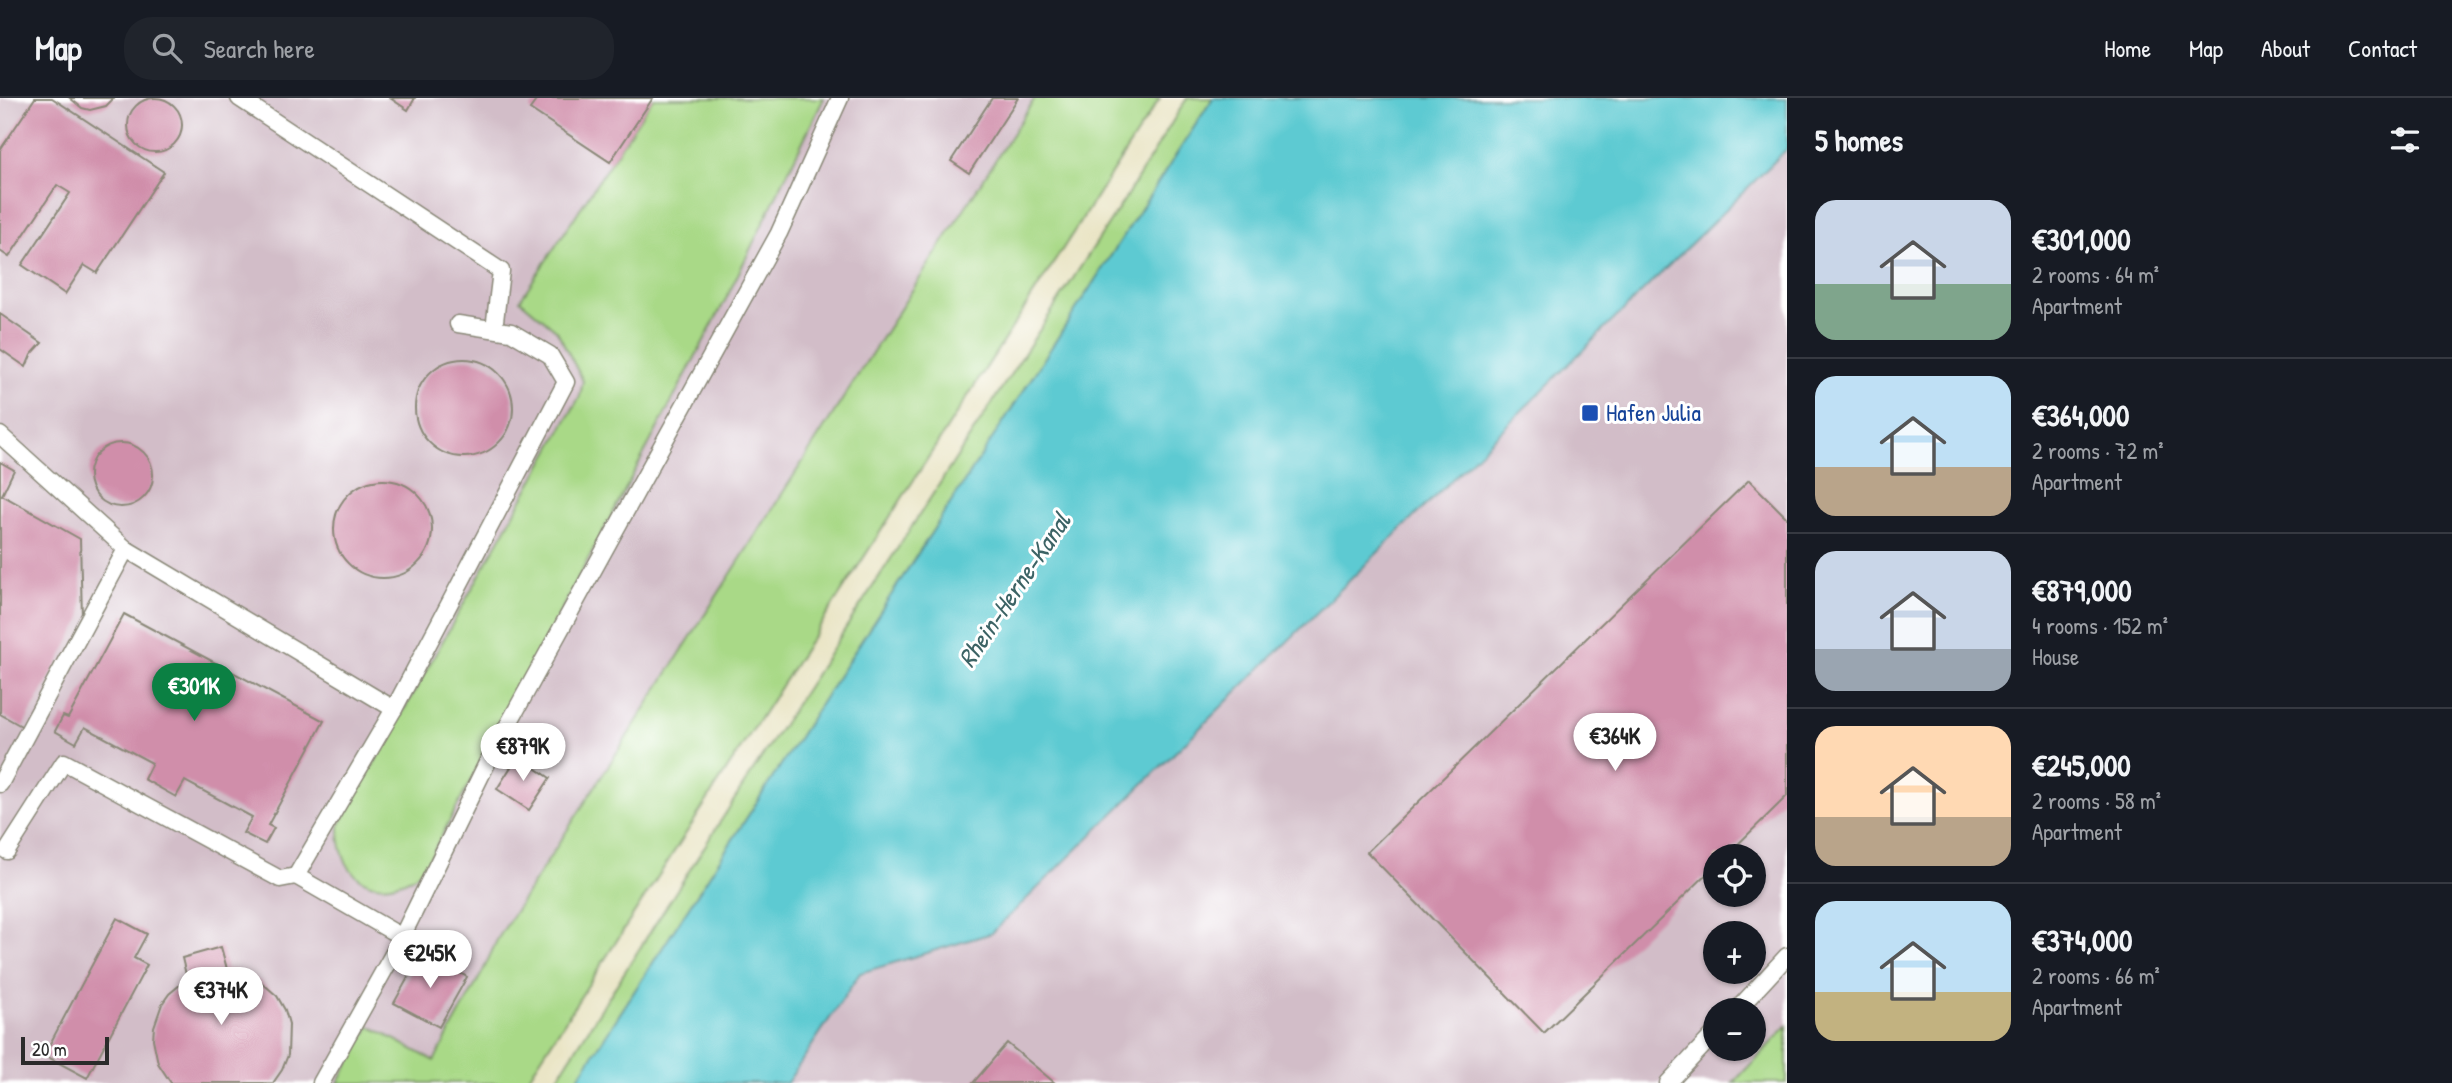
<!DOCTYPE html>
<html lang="en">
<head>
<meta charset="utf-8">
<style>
	:root { --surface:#171b24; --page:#20242c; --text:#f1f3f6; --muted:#9ea1a6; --line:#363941; --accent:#0b8043 }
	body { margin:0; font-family:"Patrick Hand",sans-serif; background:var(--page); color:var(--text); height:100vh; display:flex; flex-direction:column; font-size:26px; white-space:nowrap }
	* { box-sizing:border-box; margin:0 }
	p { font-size:23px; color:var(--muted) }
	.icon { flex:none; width:38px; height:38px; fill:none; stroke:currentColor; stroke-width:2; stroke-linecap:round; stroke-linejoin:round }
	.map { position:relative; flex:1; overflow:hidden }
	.sheet { display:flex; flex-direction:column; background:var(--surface); width:665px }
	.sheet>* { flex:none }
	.fabs { position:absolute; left:1703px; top:746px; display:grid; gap:14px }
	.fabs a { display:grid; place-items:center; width:63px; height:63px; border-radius:50%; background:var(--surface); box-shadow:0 2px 5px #0004; font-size:35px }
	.scale { position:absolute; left:21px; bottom:18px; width:88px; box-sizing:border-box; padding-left:7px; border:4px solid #2b2b2b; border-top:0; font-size:19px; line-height:24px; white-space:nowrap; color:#2b2b2b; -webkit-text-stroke:5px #fff; paint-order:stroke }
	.price { position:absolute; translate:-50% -60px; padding:0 16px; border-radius:24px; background:#fff; color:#222; font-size:23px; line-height:46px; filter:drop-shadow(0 2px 4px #0008) }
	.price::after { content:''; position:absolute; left:50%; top:42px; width:21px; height:16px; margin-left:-10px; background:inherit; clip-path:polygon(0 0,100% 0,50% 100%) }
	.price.selected { background:var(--accent); color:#fff }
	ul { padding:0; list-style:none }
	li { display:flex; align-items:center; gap:21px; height:175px; padding:0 28px }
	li+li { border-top:2px solid var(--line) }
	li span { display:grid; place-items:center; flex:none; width:196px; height:140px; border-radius:21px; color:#555 }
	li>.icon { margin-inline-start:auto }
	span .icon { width:84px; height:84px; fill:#fffc; stroke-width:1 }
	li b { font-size:30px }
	h2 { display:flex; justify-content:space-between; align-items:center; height:84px; padding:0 28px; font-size:30px }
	header { display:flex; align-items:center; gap:42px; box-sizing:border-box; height:98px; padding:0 35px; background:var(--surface); border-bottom:2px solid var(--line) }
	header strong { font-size:33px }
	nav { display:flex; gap:38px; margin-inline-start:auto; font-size:24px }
	.search { width:490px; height:63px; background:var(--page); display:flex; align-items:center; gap:18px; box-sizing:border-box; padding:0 24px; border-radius:28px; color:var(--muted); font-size:26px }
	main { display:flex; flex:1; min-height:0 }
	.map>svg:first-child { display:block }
	.industrial { fill:#d2bdc8; fill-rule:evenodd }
	.green { fill:#a9d987; stroke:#6a8259; stroke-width:2 }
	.water { fill:#5dcad2; stroke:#447a7e; stroke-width:2 }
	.building { fill:#d08eaa }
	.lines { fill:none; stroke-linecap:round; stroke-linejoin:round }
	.service-casing { stroke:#8a8878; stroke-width:19 }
	.service { stroke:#fff; stroke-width:16 }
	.transit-dot { fill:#1a4fb4; stroke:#fff; stroke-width:2.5 }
	.labels { text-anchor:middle; stroke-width:6; stroke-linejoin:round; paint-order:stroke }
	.transit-label { font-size:24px; fill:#164399; stroke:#fff; text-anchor:start }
	.water-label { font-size:26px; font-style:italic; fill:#3c6365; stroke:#fff }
</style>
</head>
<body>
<header>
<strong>Map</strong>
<div class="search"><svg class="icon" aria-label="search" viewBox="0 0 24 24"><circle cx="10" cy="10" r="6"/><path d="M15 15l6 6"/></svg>Search here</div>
<nav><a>Home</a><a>Map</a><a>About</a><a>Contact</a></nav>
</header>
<main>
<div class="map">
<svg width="1787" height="985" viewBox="0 0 1787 985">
	<rect width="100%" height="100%" fill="#fff"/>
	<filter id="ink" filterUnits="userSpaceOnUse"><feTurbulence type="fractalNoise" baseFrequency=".0143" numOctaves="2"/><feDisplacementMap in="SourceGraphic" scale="14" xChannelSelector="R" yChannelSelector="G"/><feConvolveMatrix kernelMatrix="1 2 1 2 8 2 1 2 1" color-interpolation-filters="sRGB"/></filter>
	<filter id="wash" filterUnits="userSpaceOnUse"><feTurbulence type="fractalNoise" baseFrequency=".00686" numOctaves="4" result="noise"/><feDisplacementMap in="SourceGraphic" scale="28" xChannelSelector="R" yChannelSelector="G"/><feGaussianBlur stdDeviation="1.57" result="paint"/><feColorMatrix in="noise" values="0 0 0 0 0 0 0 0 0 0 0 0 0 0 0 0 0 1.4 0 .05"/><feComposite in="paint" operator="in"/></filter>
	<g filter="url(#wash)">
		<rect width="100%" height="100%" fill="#eae5c6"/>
		<!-- industrial -->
		<g class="industrial">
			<polygon points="0,0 1100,0 484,985 0,985"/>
			<path d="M1787 51V928L1733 985H787L860 875 992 835ZM1715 758H1754V796H1715ZM1715 835H1754V873H1715ZM1715 912H1754V950H1715Z"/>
		</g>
		<!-- green -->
		<g class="green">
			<path d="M653 0H824L726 201 433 754C428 762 421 775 413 779 368 803 338 774 339 728L580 298 583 283 557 233 520 202Z"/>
			<polygon points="1035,0 1160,0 525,985 338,985 370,928 434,963 483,873 497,842"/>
			<polygon points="1187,0 1213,0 575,985 554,985 743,688 1128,96"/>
			<polygon points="1787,928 1787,985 1733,985"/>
		</g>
		<!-- water -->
		<polygon class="water" points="1213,0 1787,0 1787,51 992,835 860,875 787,985 575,985"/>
		<g id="blocks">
			<!-- building -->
			<g class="building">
				<polygon points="35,0 52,0 164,74 97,175 84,167 65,196 22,167 70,95 57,87 9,159 0,153 0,52"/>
				<polygon points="70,0 114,0 106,8 90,12 82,10"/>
				<polygon points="390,0 415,0 408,12"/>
				<polygon points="538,0 653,0 610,64 530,11"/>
				<polygon points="992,0 1018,0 969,75 951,63"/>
				<circle cx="155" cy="27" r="27"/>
				<polygon points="0,216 42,245 31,257 26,269 0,251"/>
				<circle cx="464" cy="310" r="49"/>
				<circle cx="121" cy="377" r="32"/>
				<polygon points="0,364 14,372 2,397 80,441 82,520 23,629 0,616"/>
				<circle cx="383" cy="431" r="49"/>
				<polygon points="1749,382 1787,420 1787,698 1726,758 1715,758 1715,768 1544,935 1367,754"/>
				<polygon points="124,516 324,623 268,727 274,730 265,746 243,735 252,719 185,683 176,699 144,681 152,665 85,629 76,645 55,633 63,618 68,620"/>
				<polygon points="518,658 550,680 529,712 497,691"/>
				<polygon points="117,820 147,836 134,860 147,867 87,980 44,957"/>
				<polygon points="221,849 227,871 241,873 260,883 277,898 285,912 289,926 288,957 282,972 273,985 171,985 158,965 153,941 154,929 162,906 169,896 187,881 182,860"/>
				<polygon points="422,854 467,879 439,929 394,905"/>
				<polygon points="1007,945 1055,985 973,985"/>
			</g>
		</g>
	</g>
	<g filter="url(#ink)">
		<use href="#blocks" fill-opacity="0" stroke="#8a8878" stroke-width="2"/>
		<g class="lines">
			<!-- service casing -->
			<g class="service-casing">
				<g id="service">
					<polyline points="239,0 501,173 494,231"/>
					<polyline points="0,337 126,451 394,611 296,778 402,839"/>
					<polyline points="394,611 566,284 550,257 511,234 458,226"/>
					<polyline points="0,686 126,451"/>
					<polyline points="7,753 64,664 280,781 296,778"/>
					<polyline points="1737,912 1787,858"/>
					<polyline points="321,985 396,851 487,665 779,135 840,0"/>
					<polyline points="1668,985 1715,935"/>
				</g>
			</g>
			<!-- service -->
			<use href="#service" class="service"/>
		</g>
	</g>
	<!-- markers -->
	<rect class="transit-dot" x="1581" y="306" width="18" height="18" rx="3.5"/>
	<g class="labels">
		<!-- transit labels -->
		<g class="transit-label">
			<text x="1606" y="323">Hafen Julia</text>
		</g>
		<!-- water labels -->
		<g class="water-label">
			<text transform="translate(1014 492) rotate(-56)" y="9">Rhein-Herne-Kanal</text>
		</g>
	</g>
</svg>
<div class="fabs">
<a><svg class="icon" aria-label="locate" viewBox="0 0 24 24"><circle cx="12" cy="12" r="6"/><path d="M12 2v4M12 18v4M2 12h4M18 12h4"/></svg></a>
<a>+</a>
<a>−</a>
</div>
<div class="scale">20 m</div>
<b class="price selected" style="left:194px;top:625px">€301K</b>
<b class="price" style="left:1615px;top:675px">€364K</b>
<b class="price" style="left:523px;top:685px">€879K</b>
<b class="price" style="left:430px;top:892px">€245K</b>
<b class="price" style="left:221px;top:929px">€374K</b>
</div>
<section class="sheet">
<h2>5 homes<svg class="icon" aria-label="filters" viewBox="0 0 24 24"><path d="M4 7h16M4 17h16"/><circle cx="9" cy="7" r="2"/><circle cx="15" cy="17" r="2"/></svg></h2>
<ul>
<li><span style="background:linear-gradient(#c9d6e8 60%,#7fa58c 0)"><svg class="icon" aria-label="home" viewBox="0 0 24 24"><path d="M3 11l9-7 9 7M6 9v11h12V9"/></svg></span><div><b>€301,000</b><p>2 rooms · 64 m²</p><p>Apartment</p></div></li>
<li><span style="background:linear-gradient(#bfe0f5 65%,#b9a48a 0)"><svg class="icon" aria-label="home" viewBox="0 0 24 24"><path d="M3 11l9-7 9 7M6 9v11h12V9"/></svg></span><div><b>€364,000</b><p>2 rooms · 72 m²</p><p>Apartment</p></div></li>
<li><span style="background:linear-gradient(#c9d6e8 70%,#9aa5b1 0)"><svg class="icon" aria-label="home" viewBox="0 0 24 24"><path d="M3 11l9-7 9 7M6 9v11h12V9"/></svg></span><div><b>€879,000</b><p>4 rooms · 152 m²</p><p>House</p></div></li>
<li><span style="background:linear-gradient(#ffd9b3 65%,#b9a48a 0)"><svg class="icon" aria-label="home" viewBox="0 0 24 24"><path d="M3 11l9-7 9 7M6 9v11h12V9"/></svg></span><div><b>€245,000</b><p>2 rooms · 58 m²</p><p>Apartment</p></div></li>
<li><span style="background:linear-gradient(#bfe0f5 65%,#c2b280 0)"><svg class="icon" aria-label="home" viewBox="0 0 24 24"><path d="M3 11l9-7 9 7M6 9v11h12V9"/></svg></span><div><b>€374,000</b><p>2 rooms · 66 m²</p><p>Apartment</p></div></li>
</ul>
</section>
</main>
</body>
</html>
